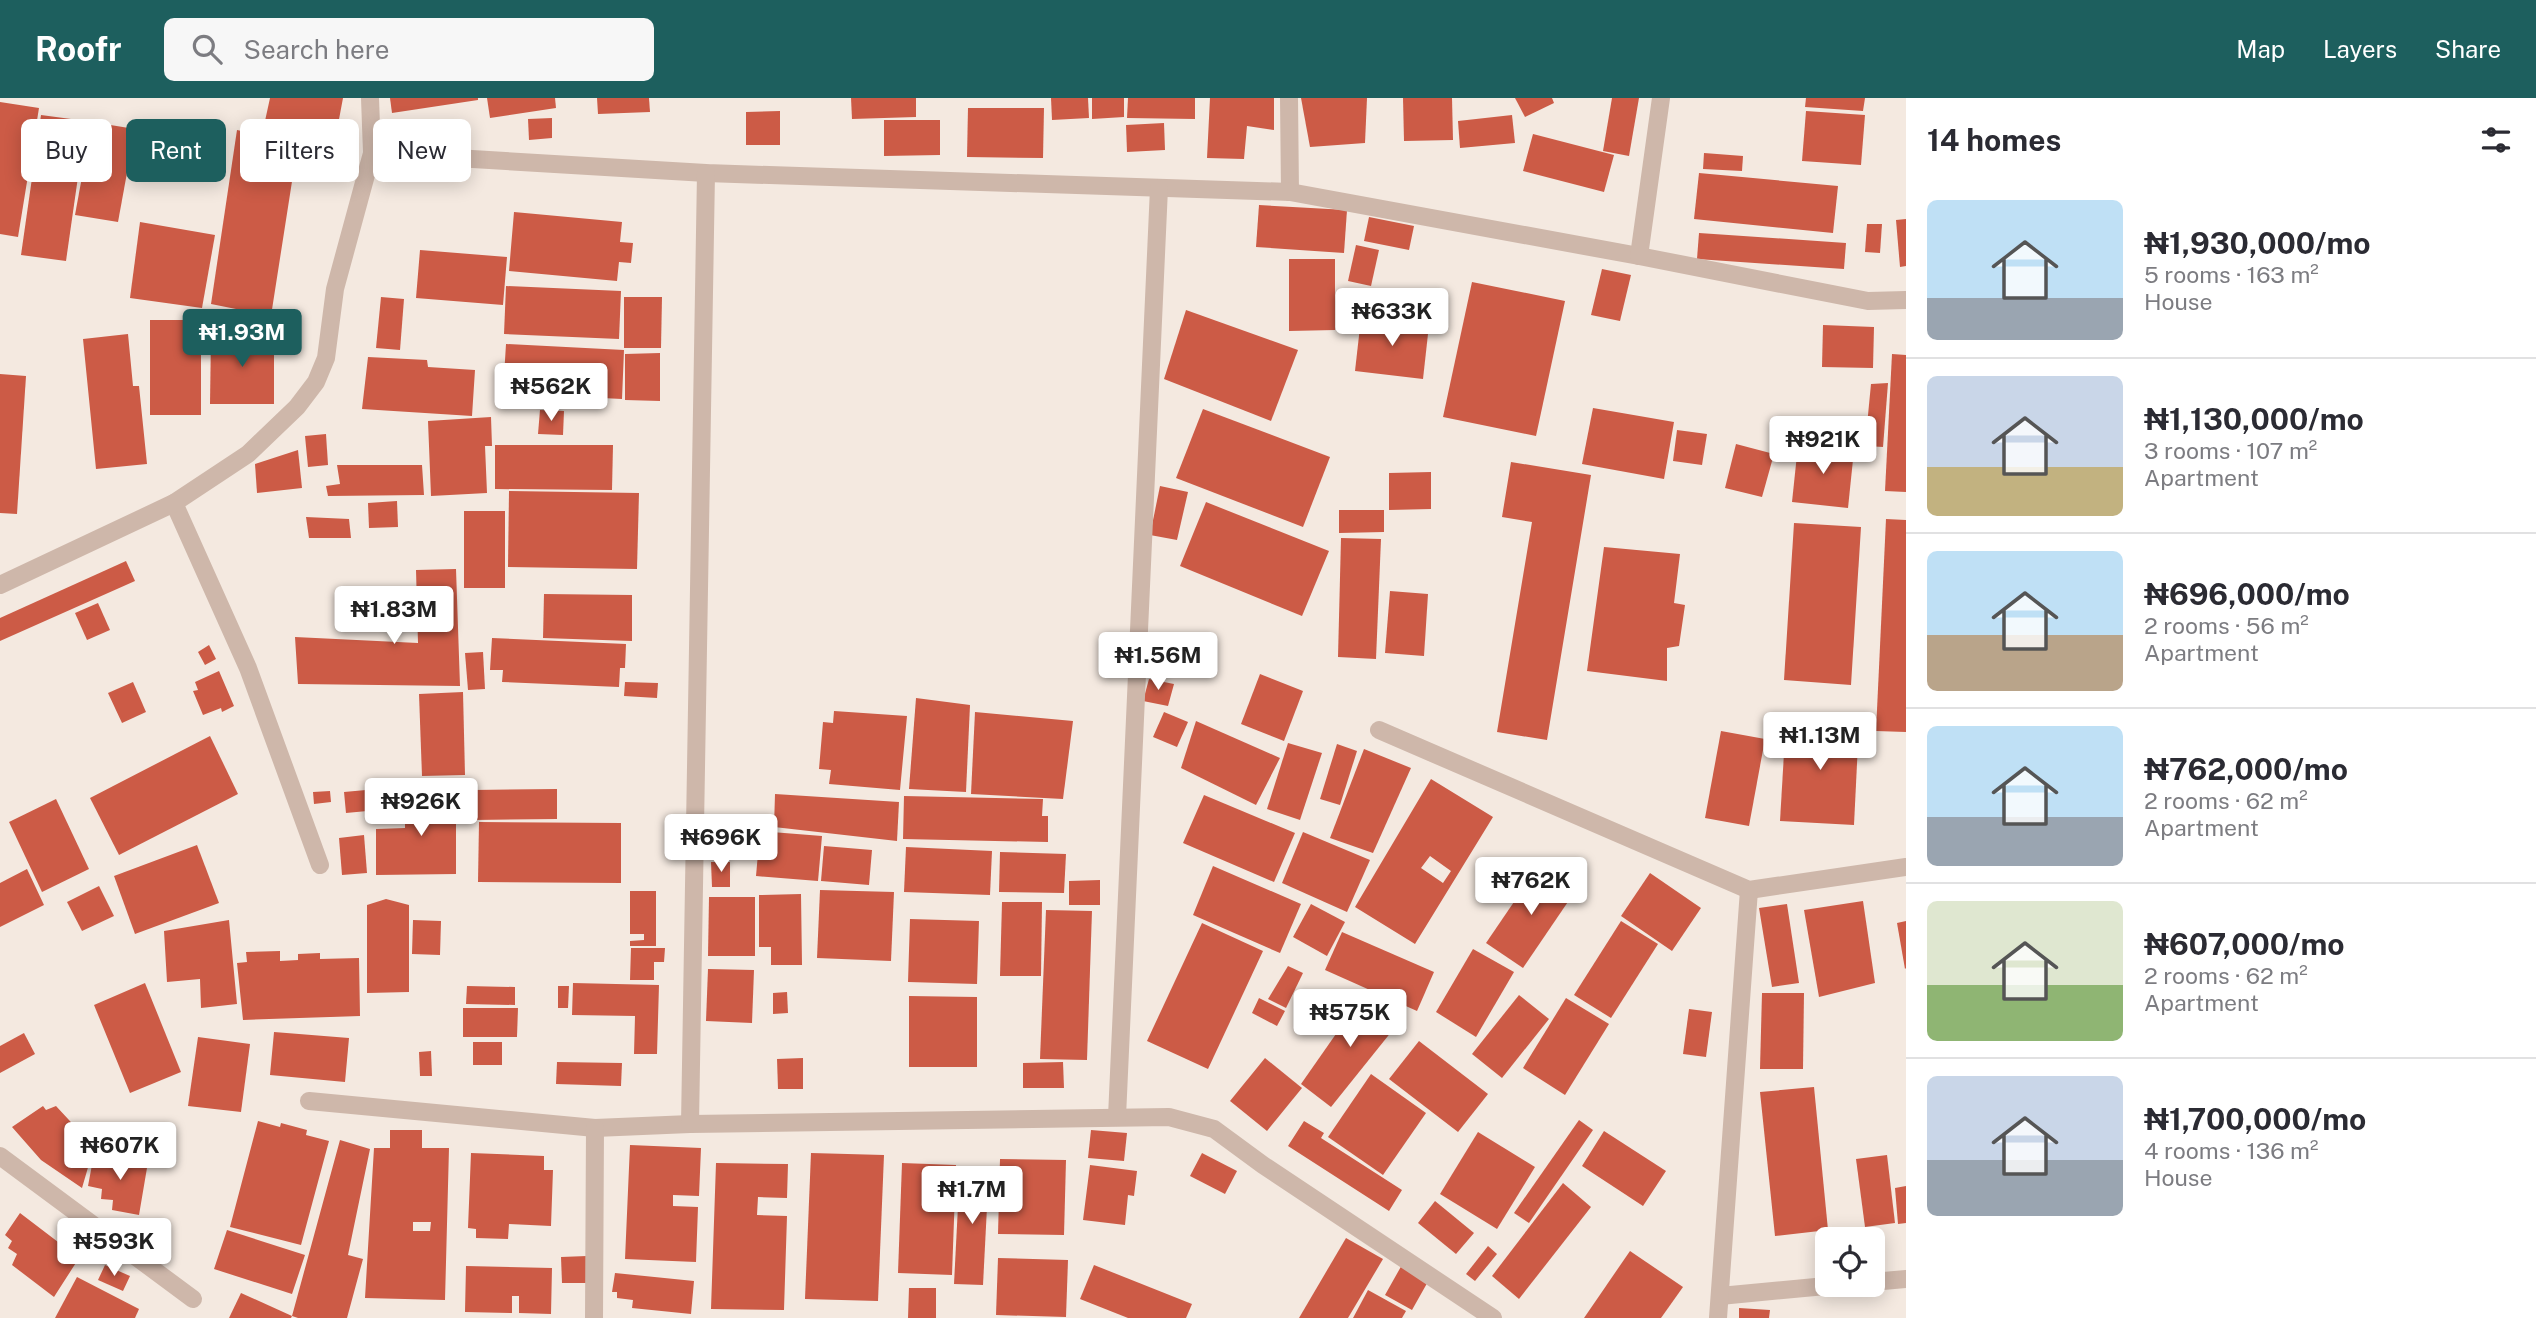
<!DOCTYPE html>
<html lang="en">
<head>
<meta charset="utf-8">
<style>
	:root { --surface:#fff; --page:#f7f7f7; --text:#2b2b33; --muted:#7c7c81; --line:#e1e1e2; --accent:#1d5f5e }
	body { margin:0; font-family:"Public Sans",sans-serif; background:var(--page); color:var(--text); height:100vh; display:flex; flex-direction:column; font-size:26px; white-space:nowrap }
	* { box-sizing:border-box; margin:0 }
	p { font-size:23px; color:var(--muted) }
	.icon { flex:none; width:38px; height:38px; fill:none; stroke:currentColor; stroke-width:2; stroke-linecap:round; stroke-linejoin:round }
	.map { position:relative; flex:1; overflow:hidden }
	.sheet { display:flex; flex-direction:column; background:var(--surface); width:630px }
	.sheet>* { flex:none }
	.hud { position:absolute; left:21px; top:21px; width:665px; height:63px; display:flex; gap:14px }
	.controls { position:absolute; left:1815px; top:1129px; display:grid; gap:14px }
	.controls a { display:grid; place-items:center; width:70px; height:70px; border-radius:10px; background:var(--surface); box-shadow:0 4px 18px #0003; font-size:35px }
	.price { position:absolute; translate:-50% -60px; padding:0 16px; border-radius:7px; background:#fff; color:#222; font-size:23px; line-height:46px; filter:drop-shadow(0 2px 4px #0008) }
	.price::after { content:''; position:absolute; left:50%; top:42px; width:21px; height:16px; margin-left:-10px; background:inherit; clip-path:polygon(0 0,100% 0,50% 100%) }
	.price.on { background:var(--accent); color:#fff }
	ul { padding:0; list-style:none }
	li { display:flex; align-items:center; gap:21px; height:175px; padding:0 21px }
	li+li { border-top:2px solid var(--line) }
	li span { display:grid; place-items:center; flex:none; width:196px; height:140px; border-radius:10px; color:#555 }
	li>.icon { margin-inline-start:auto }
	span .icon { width:84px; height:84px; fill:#fffc; stroke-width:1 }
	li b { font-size:30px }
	h2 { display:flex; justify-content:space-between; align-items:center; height:84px; padding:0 21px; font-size:30px }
	.chip { padding:0 24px; border-radius:10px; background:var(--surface); box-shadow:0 4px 18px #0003; font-size:24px; line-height:63px }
	.chip.on { background:var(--accent); color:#fff }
	header { display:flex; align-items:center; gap:42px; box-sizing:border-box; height:98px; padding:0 35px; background:var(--accent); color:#fff }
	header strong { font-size:33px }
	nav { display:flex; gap:38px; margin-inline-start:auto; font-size:24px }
	.search { width:490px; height:63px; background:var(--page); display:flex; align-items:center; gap:18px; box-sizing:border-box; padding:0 24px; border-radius:10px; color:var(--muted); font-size:26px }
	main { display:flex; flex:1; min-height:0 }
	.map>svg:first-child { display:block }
	.building { fill:#cc5b46; fill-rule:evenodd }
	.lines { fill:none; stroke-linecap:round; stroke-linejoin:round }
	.minor { stroke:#ceb7aa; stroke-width:18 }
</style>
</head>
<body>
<header>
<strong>Roofr</strong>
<div class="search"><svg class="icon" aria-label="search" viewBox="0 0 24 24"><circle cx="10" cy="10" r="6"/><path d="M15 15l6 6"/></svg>Search here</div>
<nav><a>Map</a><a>Layers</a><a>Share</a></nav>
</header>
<main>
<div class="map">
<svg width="1906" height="1220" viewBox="0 0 1906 1220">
	<rect width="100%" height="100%" fill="#f4e9e0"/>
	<!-- building -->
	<g class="building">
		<polygon points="270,0 343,0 334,48 263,32"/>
		<polygon points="390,0 478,0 478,2 392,15"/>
		<polygon points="487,0 555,0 556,10 490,20"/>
		<polygon points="597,0 649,0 650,14 598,16"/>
		<polygon points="851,0 916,0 916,19 852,21"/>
		<polygon points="1051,0 1088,0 1089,20 1052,22"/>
		<polygon points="1092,0 1124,0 1124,19 1092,21"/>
		<polygon points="1128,0 1195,0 1195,21 1127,20"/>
		<polygon points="1210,0 1274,0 1274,32 1247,28 1244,61 1207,60"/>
		<polygon points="1301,0 1367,0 1365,45 1310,49"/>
		<polygon points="1403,0 1452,0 1453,42 1404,43"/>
		<polygon points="1515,0 1552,0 1554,5 1525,19"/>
		<polygon points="1612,0 1639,0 1629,58 1603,53"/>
		<polygon points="1806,0 1865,0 1863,13 1805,9"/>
		<polygon points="0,4 39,10 18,139 0,136"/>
		<polygon points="968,10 1044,10 1043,60 967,59"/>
		<polygon points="780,13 780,47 746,47 746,14"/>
		<polygon points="1806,13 1865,17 1861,67 1802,63"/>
		<polygon points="41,17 86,23 66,163 21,157"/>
		<polygon points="1512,17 1515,45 1460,50 1458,23"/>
		<polygon points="552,20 552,40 529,42 528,21"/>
		<polygon points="884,22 940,22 940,57 884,58"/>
		<polygon points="92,24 135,31 118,124 75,117"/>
		<polygon points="1164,25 1165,52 1127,54 1126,27"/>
		<polygon points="237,32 298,45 271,218 211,206"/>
		<polygon points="1533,36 1614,57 1604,94 1523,73"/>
		<polygon points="303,51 332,54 328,82 299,79"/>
		<polygon points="1704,55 1743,58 1742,73 1703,71"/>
		<polygon points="1699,75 1838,88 1833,135 1694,121"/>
		<polygon points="1259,107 1347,112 1344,155 1256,149"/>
		<polygon points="514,114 622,124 620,144 633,145 631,165 619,164 617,183 509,173"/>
		<polygon points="1369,119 1414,128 1409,152 1364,143"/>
		<polygon points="1906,121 1906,168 1900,169 1896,122"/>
		<polygon points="140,124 215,137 202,210 130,200"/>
		<polygon points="1867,126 1882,126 1880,155 1865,154"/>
		<polygon points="1699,135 1846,145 1844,171 1697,161"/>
		<polygon points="1356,147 1379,152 1371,188 1348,183"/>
		<polygon points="420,152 507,159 503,207 416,200"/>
		<polygon points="1289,161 1335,161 1335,232 1289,233"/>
		<polygon points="1602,171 1631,177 1620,223 1591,217"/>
		<polygon points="1472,184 1565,203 1536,338 1443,319"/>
		<polygon points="506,188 621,193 619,241 504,236"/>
		<polygon points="381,199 404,201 400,252 376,250"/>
		<polygon points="624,199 662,199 661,250 624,250"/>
		<polygon points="1186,212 1298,252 1271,323 1164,281"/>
		<polygon points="1361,220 1429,227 1423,281 1355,273"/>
		<rect x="150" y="222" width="51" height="95"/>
		<polygon points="1823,227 1874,229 1873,270 1822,269"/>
		<polygon points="128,236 133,288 139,288 147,366 96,371 83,241"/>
		<polygon points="274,236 274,306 210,306 211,237"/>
		<polygon points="506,246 624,252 622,301 562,298 562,308 540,309 540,297 503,295"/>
		<polygon points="660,255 660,303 625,302 625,256"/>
		<polygon points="1892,256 1906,257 1906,394 1885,393"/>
		<polygon points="368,259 427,262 428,269 475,272 472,318 362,311"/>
		<polygon points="0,276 26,278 17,416 0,415"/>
		<polygon points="1888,285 1883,349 1865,348 1871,286"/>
		<polygon points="1593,310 1674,324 1664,381 1582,366"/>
		<polygon points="1203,311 1330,359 1303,429 1176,380"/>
		<polygon points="540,312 564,313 563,337 538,336"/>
		<polygon points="491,319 492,348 485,348 487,395 431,398 428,323"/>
		<polygon points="1677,332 1707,336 1702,367 1673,363"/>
		<polygon points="326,336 328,367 308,369 305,338"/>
		<polygon points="1736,346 1774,356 1762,399 1725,390"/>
		<polygon points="495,347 613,347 612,392 495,391"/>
		<polygon points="1798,347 1854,352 1848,410 1792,404"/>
		<polygon points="298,352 302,390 257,395 255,366"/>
		<polygon points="1511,364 1591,377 1547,642 1497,634 1532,424 1502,419"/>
		<polygon points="337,367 422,367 424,397 328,398 326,388 340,386"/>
		<polygon points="1431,374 1431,411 1389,412 1389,375"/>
		<polygon points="1160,388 1188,394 1177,442 1150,437"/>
		<polygon points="509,393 639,395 637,471 508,469"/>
		<polygon points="397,403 398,429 369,430 368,405"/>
		<polygon points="1206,404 1329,453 1302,518 1180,468"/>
		<polygon points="1339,412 1384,412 1384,434 1339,435"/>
		<rect x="464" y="413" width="41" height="77"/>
		<polygon points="306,419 349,421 351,440 309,440"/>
		<polygon points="1886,421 1906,422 1906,634 1876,633"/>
		<polygon points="1794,425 1861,429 1851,587 1784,582"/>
		<polygon points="1341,440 1381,441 1376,561 1338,559"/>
		<polygon points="1604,449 1680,456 1674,505 1685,507 1679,548 1667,550 1667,583 1587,573"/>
		<polygon points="126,463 135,483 0,543 0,520"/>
		<polygon points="456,471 460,588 298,586 295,539 418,545 416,472"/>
		<polygon points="1390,493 1428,496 1424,558 1385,555"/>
		<polygon points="544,496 632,497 632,543 543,540"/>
		<polygon points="98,505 110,532 87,542 75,515"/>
		<polygon points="492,540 626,546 625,570 620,570 619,589 502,584 503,572 490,572"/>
		<polygon points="209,547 216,561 205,567 198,554"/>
		<polygon points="483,554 485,591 468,592 465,555"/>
		<polygon points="219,573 234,608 222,614 221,610 203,617 193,593 198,592 195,584"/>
		<polygon points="1260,576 1303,593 1284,643 1241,626"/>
		<polygon points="1149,581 1174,586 1168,608 1143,603"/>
		<polygon points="133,584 146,614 122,625 108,595"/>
		<polygon points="625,584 658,585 657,600 624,598"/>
		<polygon points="463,594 465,677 422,678 419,596"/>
		<polygon points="916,600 970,607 966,694 909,691"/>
		<polygon points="834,613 907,618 900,692 829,686 831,672 819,671 823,624 833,625"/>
		<polygon points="975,614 1073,623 1063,701 971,696"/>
		<polygon points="1164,614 1188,624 1177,649 1153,639"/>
		<polygon points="1786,621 1859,625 1854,727 1780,723"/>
		<polygon points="1196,623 1280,660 1256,707 1181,670"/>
		<polygon points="1721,633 1765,641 1749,728 1705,720"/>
		<polygon points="210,638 238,696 119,757 90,700"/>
		<polygon points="1288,645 1322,655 1300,722 1267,711"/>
		<polygon points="1337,646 1357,653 1340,707 1320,701"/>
		<polygon points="1364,651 1411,670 1373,755 1330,740"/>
		<path d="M1431 681 1493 719 1415 846 1355 809ZM1430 758 1451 773 1443 785 1421 770Z"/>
		<polygon points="377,691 378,712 346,715 344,694"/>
		<polygon points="557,691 557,721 474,722 473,692"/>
		<polygon points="330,693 331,704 314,706 313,694"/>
		<polygon points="405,696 456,696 456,776 376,777 376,731 405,730"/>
		<polygon points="775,696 899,704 897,743 774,729"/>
		<polygon points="1204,697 1295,735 1274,784 1183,745"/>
		<polygon points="904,698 1043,701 1042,718 1048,718 1048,744 903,741"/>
		<polygon points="56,701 89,771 42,794 9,724"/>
		<polygon points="479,724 621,725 621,785 478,784"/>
		<polygon points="760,733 822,738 818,783 756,778"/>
		<polygon points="1303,734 1370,762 1347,814 1282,785"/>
		<polygon points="364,737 367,775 342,777 339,740"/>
		<polygon points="197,747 219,805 135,836 114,778"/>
		<polygon points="824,748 872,752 869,787 821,783"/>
		<polygon points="906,749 992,753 990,797 904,794"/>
		<polygon points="1000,754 1066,756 1064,795 999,794"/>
		<polygon points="711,764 730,764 730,789 712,789"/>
		<polygon points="1539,767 1576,792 1523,870 1486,845"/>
		<polygon points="1213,768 1301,806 1280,855 1193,817"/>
		<polygon points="27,771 44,807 0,829 0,785"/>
		<polygon points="1650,775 1701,810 1672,853 1621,818"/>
		<polygon points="1100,782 1100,807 1069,807 1069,783"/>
		<polygon points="99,788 114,818 82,833 67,804"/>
		<polygon points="820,792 894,794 891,863 817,860"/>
		<polygon points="630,793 656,793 656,848 630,848 630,843 644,842 644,836 630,836"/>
		<polygon points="801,796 802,867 771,867 771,849 759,849 759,797"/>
		<polygon points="709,799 755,799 755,858 708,858"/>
		<polygon points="386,801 409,807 409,894 367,895 367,807"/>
		<polygon points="1863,803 1875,885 1819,899 1804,812"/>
		<polygon points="1002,804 1042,804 1041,878 1000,878"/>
		<polygon points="1311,806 1345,824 1327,858 1293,839"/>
		<polygon points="1787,806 1799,885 1772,889 1759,810"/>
		<polygon points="1046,812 1092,813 1087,962 1040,961"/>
		<polygon points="910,821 979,823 977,886 908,884"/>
		<polygon points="229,822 237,906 201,910 200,881 167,884 164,833"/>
		<polygon points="413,822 441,823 440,857 412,856"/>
		<polygon points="1621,823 1658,846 1611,920 1574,897"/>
		<polygon points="1906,823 1906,870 1905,871 1897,825"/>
		<polygon points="1202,825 1263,853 1208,971 1147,943"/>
		<polygon points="1342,834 1434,874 1417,913 1325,872"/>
		<polygon points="631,850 665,850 664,864 654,864 654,882 630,882"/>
		<polygon points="1473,851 1514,874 1476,939 1436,914"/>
		<polygon points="280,853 280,863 298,862 298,856 320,855 320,861 359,860 360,918 243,922 237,865 247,864 246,854"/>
		<polygon points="1288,868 1303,875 1286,910 1268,901"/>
		<polygon points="708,871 754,872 752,925 706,923"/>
		<polygon points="145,885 181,974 130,995 94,907"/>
		<polygon points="573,885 659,887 657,956 634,956 635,918 572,917"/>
		<polygon points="467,888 515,889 515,907 466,906"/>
		<polygon points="558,888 569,888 568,910 558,910"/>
		<polygon points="1366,893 1400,923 1331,1009 1301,986"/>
		<polygon points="787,894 788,915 773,916 773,895"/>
		<polygon points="1762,895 1804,895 1803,971 1760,971"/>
		<polygon points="1519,897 1549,921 1502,980 1472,956"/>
		<polygon points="909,898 977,899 977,969 909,969"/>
		<polygon points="1259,900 1285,913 1277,928 1252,915"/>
		<polygon points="1566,900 1609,926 1565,997 1523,970"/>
		<polygon points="463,910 518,910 517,939 463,939"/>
		<polygon points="1689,911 1712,914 1706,959 1683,956"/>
		<polygon points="274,934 349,940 345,984 270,977"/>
		<polygon points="24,935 35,956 0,975 0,948"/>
		<polygon points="198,939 250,946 241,1014 188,1008"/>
		<polygon points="1419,943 1488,996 1458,1034 1389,981"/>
		<rect x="473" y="944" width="29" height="23"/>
		<polygon points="431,953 432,978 420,978 419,954"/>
		<polygon points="803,960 803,991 778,991 777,961"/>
		<polygon points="1265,960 1302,990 1267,1033 1230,1003"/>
		<polygon points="557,964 622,965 621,988 556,986"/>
		<polygon points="1063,964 1064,990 1023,990 1023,965"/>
		<polygon points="1371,976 1426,1015 1383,1077 1328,1039"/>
		<polygon points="1814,989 1828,1132 1775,1138 1760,994"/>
		<polygon points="43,1008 46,1012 56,1008 94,1049 82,1090 41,1062 12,1029"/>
		<polygon points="1579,1022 1593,1032 1529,1125 1514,1115"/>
		<polygon points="258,1023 280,1029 281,1025 307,1032 306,1037 329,1043 301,1147 230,1129"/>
		<polygon points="1304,1023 1324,1035 1321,1040 1402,1092 1389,1113 1288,1048"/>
		<path d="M390 1032H422V1050H449L445 1202 365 1200 374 1050H390ZM413 1124H431L430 1133H413Z"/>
		<polygon points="1091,1032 1127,1035 1124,1063 1088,1060"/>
		<polygon points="1604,1033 1666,1073 1643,1108 1582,1068"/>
		<polygon points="1478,1034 1535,1069 1497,1131 1440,1096"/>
		<polygon points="340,1042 370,1051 348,1157 363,1161 347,1220 298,1220 292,1218"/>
		<polygon points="630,1047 701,1050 699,1098 673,1097 673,1108 698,1109 696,1164 625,1161"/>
		<polygon points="471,1055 544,1058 544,1072 553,1072 551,1128 509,1126 508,1141 476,1140 476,1131 468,1130"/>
		<polygon points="811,1055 884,1057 878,1203 805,1201"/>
		<polygon points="1202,1055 1237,1073 1225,1096 1190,1078"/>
		<polygon points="94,1056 148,1064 139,1117 112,1112 113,1102 101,1101 102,1091 88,1088"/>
		<polygon points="1887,1057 1895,1125 1865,1129 1856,1061"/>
		<polygon points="1000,1061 1066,1062 1064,1137 998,1136"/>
		<polygon points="716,1065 788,1066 787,1100 758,1099 757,1117 787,1118 784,1212 711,1211"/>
		<polygon points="902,1065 956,1067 952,1177 898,1175"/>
		<polygon points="1090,1067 1137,1073 1134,1098 1128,1097 1125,1127 1083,1122"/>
		<polygon points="960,1069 989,1070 983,1187 954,1186"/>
		<polygon points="1563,1085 1591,1109 1519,1201 1492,1178"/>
		<polygon points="1906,1088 1906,1125 1898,1126 1895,1090"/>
		<polygon points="1435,1103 1474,1135 1456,1156 1418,1125"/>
		<polygon points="20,1115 79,1160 54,1199 12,1167 17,1156 8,1150 12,1143 5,1137"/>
		<polygon points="227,1132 305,1157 292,1196 214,1171"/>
		<polygon points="1881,1134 1884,1169 1872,1170 1872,1141 1859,1141 1858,1136"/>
		<polygon points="1346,1140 1383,1161 1348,1220 1299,1220"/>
		<polygon points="1488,1148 1497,1156 1475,1183 1466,1176"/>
		<polygon points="1630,1153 1683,1189 1661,1220 1584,1220"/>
		<polygon points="587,1158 588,1185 562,1185 561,1159"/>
		<polygon points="998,1160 1068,1162 1066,1219 996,1217"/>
		<polygon points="1403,1165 1430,1180 1412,1212 1385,1197"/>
		<polygon points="105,1167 130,1178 123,1193 98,1182"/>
		<polygon points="1094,1167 1192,1206 1186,1220 1128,1220 1080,1201"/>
		<polygon points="466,1168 552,1170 551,1216 519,1215 519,1198 512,1198 512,1215 465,1214"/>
		<polygon points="615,1175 694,1183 691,1216 632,1210 633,1202 617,1200 617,1194 612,1194"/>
		<polygon points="77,1179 139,1211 135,1220 55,1220"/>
		<polygon points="909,1190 936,1190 936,1220 908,1220"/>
		<polygon points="1368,1192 1406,1213 1402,1220 1353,1220"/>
		<polygon points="241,1195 292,1218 291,1220 229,1220"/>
		<polygon points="1739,1210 1770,1212 1769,1220 1739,1220"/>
	</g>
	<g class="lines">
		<!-- minor -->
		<g class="minor">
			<polyline points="1289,0 1290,94"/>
			<polyline points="372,55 706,75 1290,94 1639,158 1868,203 1906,202"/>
			<polyline points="1639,158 1661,0"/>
			<polyline points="174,405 248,570 320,767"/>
			<polyline points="0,487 174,405 248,356 297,309 316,284 326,260 335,191 372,55 370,0"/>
			<polyline points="1379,632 1749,792 1906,769"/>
			<polyline points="309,1003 595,1030 690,1026 1169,1019 1214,1031 1263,1067 1493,1220"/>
			<polyline points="1117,1019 1159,90"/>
			<polyline points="690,1026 706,75"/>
			<polyline points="0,1058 193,1201"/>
			<polyline points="1872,1184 1906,1181"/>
			<polyline points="1720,1198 1847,1186"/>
			<polyline points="594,1220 595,1030"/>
			<polyline points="1718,1220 1749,792"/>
		</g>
	</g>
</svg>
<div class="controls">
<a><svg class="icon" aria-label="locate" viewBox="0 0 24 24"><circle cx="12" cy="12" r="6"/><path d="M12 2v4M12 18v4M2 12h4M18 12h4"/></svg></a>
</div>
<b class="price" style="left:1392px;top:250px">₦633K</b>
<b class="price on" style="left:242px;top:271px">₦1.93M</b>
<b class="price" style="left:551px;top:325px">₦562K</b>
<b class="price" style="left:1823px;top:378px">₦921K</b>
<b class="price" style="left:394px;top:548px">₦1.83M</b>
<b class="price" style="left:1158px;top:594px">₦1.56M</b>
<b class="price" style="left:1820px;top:674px">₦1.13M</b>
<b class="price" style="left:421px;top:740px">₦926K</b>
<b class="price" style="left:721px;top:776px">₦696K</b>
<b class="price" style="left:1531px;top:819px">₦762K</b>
<b class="price" style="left:1350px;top:951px">₦575K</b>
<b class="price" style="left:120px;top:1084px">₦607K</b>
<b class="price" style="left:972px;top:1128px">₦1.7M</b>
<b class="price" style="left:114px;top:1180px">₦593K</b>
<div class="hud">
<a class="chip">Buy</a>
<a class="chip on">Rent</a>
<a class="chip">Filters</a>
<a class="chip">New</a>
</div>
</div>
<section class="sheet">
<h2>14 homes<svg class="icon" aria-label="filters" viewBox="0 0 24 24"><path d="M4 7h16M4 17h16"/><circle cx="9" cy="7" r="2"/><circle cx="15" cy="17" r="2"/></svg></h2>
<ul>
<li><span style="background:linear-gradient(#bfe0f5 70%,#9aa5b1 0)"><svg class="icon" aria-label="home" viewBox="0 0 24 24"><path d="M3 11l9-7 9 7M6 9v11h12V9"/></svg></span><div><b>₦1,930,000/mo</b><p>5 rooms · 163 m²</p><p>House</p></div></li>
<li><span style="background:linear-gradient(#c9d6e8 65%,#c2b280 0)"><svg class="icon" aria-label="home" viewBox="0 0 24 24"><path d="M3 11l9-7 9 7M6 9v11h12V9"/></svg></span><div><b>₦1,130,000/mo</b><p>3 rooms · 107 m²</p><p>Apartment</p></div></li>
<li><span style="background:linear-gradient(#bfe0f5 60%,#b9a48a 0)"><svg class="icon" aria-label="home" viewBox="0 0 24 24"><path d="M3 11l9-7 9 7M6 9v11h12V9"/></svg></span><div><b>₦696,000/mo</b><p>2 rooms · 56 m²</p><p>Apartment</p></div></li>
<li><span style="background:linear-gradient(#bfe0f5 65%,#9aa5b1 0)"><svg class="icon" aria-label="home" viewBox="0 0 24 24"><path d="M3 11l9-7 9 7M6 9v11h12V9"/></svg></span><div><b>₦762,000/mo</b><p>2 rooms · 62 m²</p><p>Apartment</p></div></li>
<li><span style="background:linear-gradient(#dfe7d0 60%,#8fb573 0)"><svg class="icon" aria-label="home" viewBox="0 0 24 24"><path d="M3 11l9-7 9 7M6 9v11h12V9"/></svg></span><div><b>₦607,000/mo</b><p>2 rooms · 62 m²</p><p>Apartment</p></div></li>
<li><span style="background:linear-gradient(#c9d6e8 60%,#9aa5b1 0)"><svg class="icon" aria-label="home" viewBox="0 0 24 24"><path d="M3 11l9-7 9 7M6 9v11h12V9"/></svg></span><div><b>₦1,700,000/mo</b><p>4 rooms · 136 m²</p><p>House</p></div></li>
</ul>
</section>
</main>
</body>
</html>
